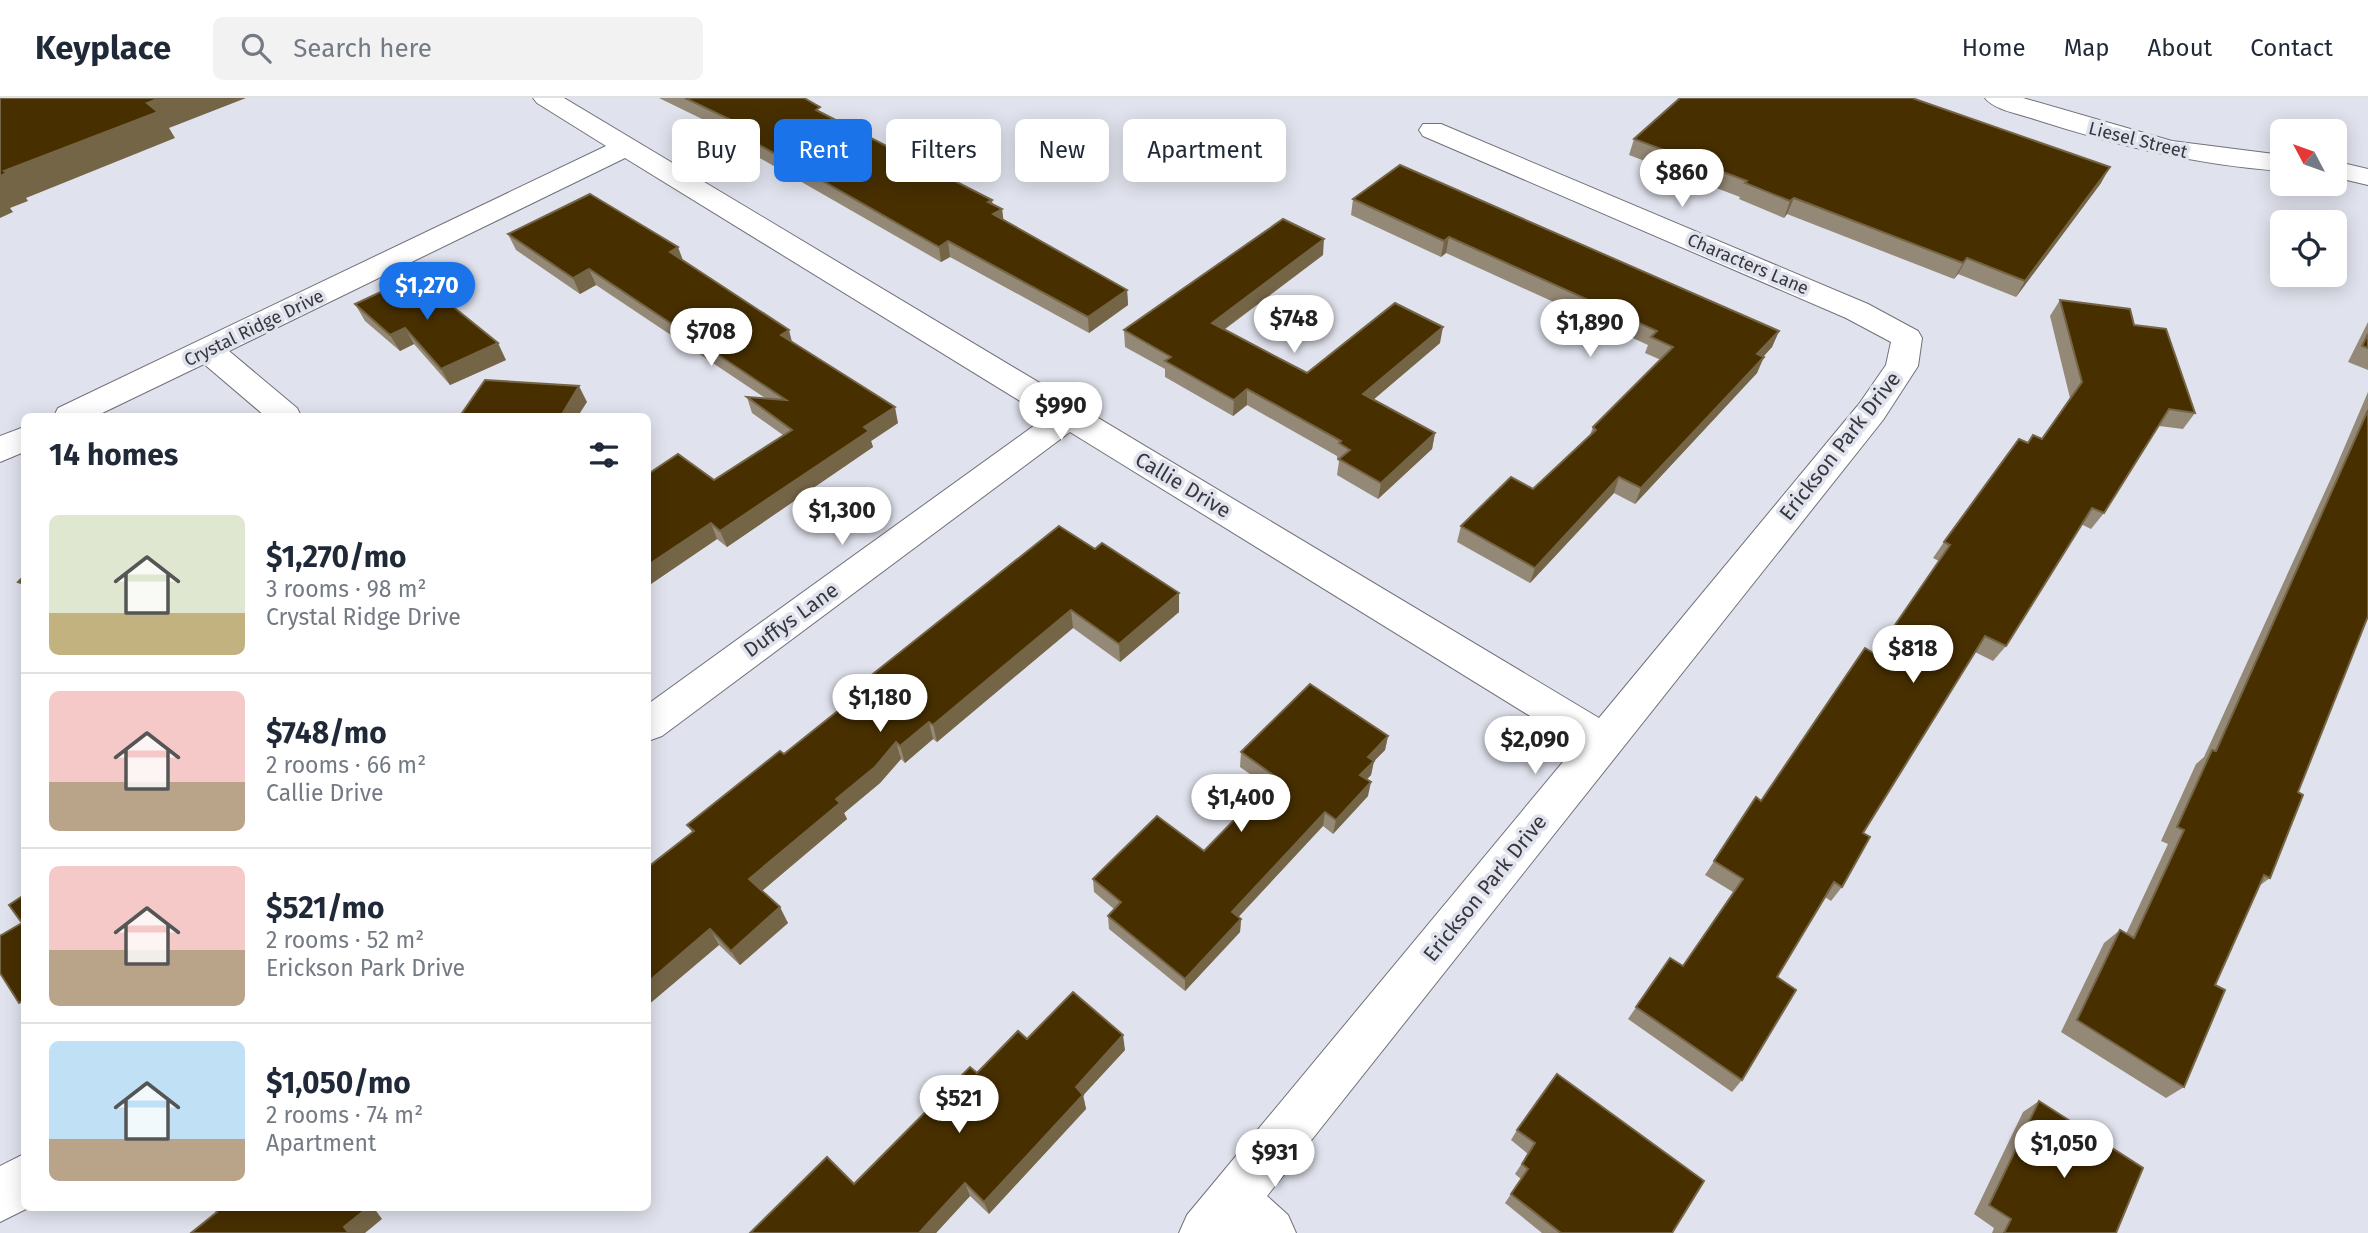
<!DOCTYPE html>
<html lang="en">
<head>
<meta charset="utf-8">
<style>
	:root { --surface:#fff; --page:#f2f2f3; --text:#1f2937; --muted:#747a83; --line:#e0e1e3; --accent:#1a73e8 }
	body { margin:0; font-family:"Fira Sans",sans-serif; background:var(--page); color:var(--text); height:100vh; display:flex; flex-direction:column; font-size:26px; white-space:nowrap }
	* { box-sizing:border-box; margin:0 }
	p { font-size:23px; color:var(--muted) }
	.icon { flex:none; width:38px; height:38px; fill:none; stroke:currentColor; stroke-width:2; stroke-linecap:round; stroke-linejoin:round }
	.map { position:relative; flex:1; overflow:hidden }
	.drawer { position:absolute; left:21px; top:315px; width:630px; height:798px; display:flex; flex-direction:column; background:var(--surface); border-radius:10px; box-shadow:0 4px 18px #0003 }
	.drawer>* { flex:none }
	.top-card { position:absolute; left:672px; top:21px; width:665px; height:63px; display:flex; gap:14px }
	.needle { width:46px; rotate:311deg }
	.fabs { position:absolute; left:2270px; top:21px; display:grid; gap:14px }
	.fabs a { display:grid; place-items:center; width:77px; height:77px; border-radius:10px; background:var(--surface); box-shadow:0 4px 18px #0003; font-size:35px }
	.price { position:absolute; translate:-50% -60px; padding:0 16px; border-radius:24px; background:#fff; color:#222; font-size:23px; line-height:46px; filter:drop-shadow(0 2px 4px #0008) }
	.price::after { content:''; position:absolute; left:50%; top:42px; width:21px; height:16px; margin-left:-10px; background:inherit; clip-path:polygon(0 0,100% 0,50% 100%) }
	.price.selected { background:var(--accent); color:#fff }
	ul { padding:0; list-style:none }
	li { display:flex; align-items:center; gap:21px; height:175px; padding:0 28px }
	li+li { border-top:2px solid var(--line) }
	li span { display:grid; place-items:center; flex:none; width:196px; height:140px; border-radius:10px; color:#555 }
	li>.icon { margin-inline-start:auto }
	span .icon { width:84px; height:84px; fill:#fffc; stroke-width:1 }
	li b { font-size:30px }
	h2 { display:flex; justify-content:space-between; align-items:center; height:84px; padding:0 28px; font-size:30px }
	.tag { padding:0 24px; border-radius:10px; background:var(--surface); box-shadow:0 4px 18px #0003; font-size:24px; line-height:63px }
	.tag.selected { background:var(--accent); color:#fff }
	header { display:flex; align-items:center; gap:42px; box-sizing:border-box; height:98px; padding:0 35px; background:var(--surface); border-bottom:2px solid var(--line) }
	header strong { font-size:33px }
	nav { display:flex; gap:38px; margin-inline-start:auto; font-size:24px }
	.search { width:490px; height:63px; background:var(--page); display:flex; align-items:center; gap:18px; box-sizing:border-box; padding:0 24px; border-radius:10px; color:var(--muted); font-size:26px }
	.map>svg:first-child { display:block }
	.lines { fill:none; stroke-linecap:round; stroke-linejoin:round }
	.street-casing { stroke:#70717b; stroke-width:2 }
	.street { fill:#fff; fill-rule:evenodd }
	.wall { fill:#948876 }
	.shaded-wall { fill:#756547 }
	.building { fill:#472f00; stroke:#756547; stroke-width:2 }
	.labels { text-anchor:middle; stroke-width:7; stroke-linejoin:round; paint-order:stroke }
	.far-street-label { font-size:18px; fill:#36373b; stroke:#e0e2ed }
	.street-label { font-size:21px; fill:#36373b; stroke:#e0e2ed }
</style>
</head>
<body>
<header>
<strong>Keyplace</strong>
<div class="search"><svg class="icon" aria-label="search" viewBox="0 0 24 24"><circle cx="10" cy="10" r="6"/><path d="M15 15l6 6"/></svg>Search here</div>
<nav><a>Home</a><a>Map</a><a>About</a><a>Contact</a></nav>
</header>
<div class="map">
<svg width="2368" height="1135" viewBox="0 0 2368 1135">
	<rect width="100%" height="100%" fill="#e0e2ed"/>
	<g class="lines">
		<!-- street casing -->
		<g class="street-casing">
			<g id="street">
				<polygon points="533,0 564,0 1599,620 1859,306 1886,267 1891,244 1846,220 1423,38 1419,32 1423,26 1441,26 1868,206 1918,233 1922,240 1918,268 1883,322 1267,1098 1288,1117 1296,1135 1179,1135 1187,1117 1577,647 1070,334 662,638 648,643 648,606 1046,319 625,60 229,253 297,310 301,318 265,318 204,266 96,318 54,318 58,310 606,48 537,5"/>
				<path d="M1985 0H2023L2172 43 2282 57V73C2196 67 2115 47 2034 21 2020 16 1994 12 1985 0Z"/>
				<polygon points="2334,63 2368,71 2368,87 2334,79"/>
				<polygon points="24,329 24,354 0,364 0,338"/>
				<polygon points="24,1056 24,1110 28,1110 0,1124 0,1068"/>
			</g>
		</g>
		<!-- street -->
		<use href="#street" class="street"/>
	</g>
	<!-- wall -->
	<g class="wall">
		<polygon points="659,0 803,0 822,15 1002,111 1003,122 1127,192 1128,207 1089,235 950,159 941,164 744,51 741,40"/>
		<polygon points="1634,41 2101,85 2016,199 1958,176 1954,181 1787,116 1784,120 1739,101 1740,99 1629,57"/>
		<polygon points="1353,101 1779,233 1772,249 1763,259 1757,275 1635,406 1614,395 1530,485 1457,444 1461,428 1533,391 1590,337 1593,329 1661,262 1645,255 1648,247 1446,155 1441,159 1351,117"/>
		<polygon points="508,136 683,163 898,325 871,343 873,349 727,449 717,441 648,488 648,376 714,382 783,337 752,315 747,299 765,300 596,187 580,196 516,152"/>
		<polygon points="1323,157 1224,232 1307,275 1440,245 1373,302 1435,335 1432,351 1378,401 1337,377 1339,363 1337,362 1337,358 1247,307 1233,318 1165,279 1165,271 1125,249 1124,232"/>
		<polygon points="2060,202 2134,227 2195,315 2183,331 2159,328 2104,415 2091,431 2081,426 2006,548 1993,563 1975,554 1863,735 1842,789 1831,803 1825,799 1777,879 1742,982 1732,994 1628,921 1670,860 1683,868 1733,794 1705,777 1756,699 1761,703 1875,556 1939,463 1933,460 1944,444 2028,345 2042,341 2070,300 2050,218"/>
		<polygon points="355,206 506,262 450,287 414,246 400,253 365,223"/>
		<polygon points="2368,224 2368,272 2348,264"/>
		<polygon points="2368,294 2368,518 2298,694 2270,780 2259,788 2215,887 2184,989 2166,1000 2061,934 2104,845 2120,832 2126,836 2168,746 2161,743 2196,666 2204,659 2333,376"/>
		<polygon points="1059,428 1179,514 1120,564 1073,530 937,644 933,641 905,665 901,661 880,685 844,715 847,721 762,793 788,825 740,867 719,847 648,907 692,734 687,727 784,656 871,586 869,579"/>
		<polygon points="1388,638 1385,652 1374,663 1371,677 1367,681 1368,698 1333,736 1323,728 1238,819 1241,821 1240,834 1185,893 1109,831 1108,818 1114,811 1094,794 1093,781 1204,753 1267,688 1240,669 1241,654"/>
		<polygon points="1027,941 1125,952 1083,997 1086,1011 989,1116 970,1098 936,1135 750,1135 854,1086"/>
		<polygon points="2039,1003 2116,1135 1992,1135 1994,1130 1974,1116 2023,1014"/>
		<polygon points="1517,1032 1672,1135 1542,1135 1505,1105 1521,1081 1515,1076 1528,1056 1511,1042"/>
	</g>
	<!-- shaded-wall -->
	<g class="shaded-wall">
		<polygon points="160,0 246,0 169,30 175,40 26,100 28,103 10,110 13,114 0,120 0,78 4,73 147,5"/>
		<polygon points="2110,69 2101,85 2016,199 2025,183"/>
		<polygon points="1794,100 1787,116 1784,120 1790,103"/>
		<polygon points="992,102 994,116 1002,111 1004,126 995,132 988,104"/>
		<polygon points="1449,139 1446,155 1441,159 1444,143"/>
		<polygon points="1324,141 1323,157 1211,241 1212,225"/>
		<polygon points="948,143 950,159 941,164 939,149"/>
		<polygon points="678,149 684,165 670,154"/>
		<polygon points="1967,160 1958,176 1954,181 1963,165"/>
		<polygon points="589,171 596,187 580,196 573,180"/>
		<polygon points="1127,192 1128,207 1089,235 1088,219"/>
		<polygon points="1443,229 1440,245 1360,313 1363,296"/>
		<polygon points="405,230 414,246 400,253 390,237"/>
		<polygon points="789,232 793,248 781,237"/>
		<polygon points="1779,233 1772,249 1751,272 1757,256"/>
		<polygon points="498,245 506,262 450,287 441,271"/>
		<polygon points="1764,259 1757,275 1635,406 1641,390"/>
		<polygon points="579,288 587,304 578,318 561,318"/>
		<polygon points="1247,291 1247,307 1233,318 1234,302"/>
		<polygon points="895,309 898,325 871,343 873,349 727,449 720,433 864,329"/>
		<polygon points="1435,335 1432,351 1378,401 1381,385"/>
		<polygon points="1619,379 1614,395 1530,485 1535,470"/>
		<polygon points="711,425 717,441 648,488 648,467"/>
		<polygon points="1179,495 1179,514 1120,564 1119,546"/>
		<polygon points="1071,512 1073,530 937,644 933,627"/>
		<polygon points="929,624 933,641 905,665 900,648"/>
		<polygon points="1388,638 1385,652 1374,663 1371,677 1357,691 1360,677 1368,659"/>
		<polygon points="896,644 901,661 880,685 844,715 847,721 757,797 749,781"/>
		<polygon points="1371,684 1368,698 1333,736 1336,722"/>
		<polygon points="1325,714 1323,728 1231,827 1232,814"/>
		<polygon points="780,809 788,825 740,867 731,853"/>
		<polygon points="1241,821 1240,834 1185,893 1185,881"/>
		<polygon points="710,831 719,847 648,907 648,884"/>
		<polygon points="1123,937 1125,952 1078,1003 1076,989"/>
		<polygon points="1083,997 1086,1011 989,1116 984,1104"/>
		<polygon points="965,1085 970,1098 936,1135 919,1135"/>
		<polygon points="365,1110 374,1110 382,1121 365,1135 349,1135 344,1129"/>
	</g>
	<!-- building -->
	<g class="building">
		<polygon points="0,0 160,0 147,5 158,14 4,73 7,75 0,78"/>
		<polygon points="685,0 804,0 820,9 816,12 992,102 988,104 1002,111 993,116 1127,192 1088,219 948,143 939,149 740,36 750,31"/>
		<polygon points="1680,0 1912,0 2110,69 2025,183 1967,160 1963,165 1794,100 1790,103 1745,85 1747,83 1634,41"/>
		<polygon points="1400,67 1779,233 1757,256 1764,259 1641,390 1619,379 1535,470 1461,428 1511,379 1533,391 1596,332 1593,329 1673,249 1651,239 1657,233 1449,139 1444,143 1353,101"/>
		<polygon points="590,96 678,149 670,154 789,232 781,237 895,309 864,329 869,333 720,433 711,425 648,467 648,376 678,356 714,382 792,332 747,299 786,302 589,171 573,180 508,136"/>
		<polygon points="1283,121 1324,141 1212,225 1307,275 1395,205 1443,229 1363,296 1435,335 1381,385 1339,361 1350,352 1339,345 1341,343 1247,291 1234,302 1165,263 1171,259 1124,232"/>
		<polygon points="415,178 498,245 441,271 405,230 390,237 355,206"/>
		<polygon points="2060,202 2130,211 2134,227 2166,231 2195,315 2169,311 2104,415 2092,410 2006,548 1985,538 1863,735 1870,739 1842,789 1834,784 1777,879 1796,892 1742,982 1636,909 1670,860 1683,868 1743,781 1714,763 1756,699 1761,703 1865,550 1875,556 1950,447 1944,444 2019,341 2028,345 2033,337 2042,341 2082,284"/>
		<polygon points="2368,236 2368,250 2362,248"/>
		<polygon points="485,282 579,288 561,318 460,318"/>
		<polygon points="2368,312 2368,518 2298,694 2303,697 2270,780 2264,777 2215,887 2225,892 2184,989 2077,922 2120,832 2134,840 2184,732 2177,729 2212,652 2216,653"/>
		<polygon points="1059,428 1095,451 1102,445 1179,495 1119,546 1071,512 933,627 929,624 900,648 896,644 875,669 836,701 840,705 749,781 780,809 731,853 710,831 648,884 648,769 694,733 687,727 780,653 784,656 874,584 869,579"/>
		<polygon points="24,478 24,486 18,484"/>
		<polygon points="1310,586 1388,638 1368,659 1374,663 1360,677 1371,684 1336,722 1325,714 1232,814 1241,821 1185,881 1108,818 1121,804 1093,781 1157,718 1204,753 1276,679 1241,654"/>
		<polygon points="24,797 24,902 19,905 0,875 0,838 22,825 9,807"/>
		<polygon points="1073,894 1123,937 1076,989 1083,997 984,1104 965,1085 919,1135 750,1135 827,1059 854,1086 970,969 977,975 1018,933 1027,941"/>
		<polygon points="1557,976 1704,1083 1672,1135 1561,1135 1511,1096 1528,1071 1522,1066 1535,1045 1517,1032"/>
		<polygon points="2039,1003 2143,1070 2116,1135 2004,1135 2011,1121 1989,1107"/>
		<polygon points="214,1110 365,1110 366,1111 344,1129 349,1135 191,1135 217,1114"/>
	</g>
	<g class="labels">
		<!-- far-street labels -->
		<g class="far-street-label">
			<text transform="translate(2138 42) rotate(14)" y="6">Liesel Street</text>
			<text transform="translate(1748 166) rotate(23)" y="6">Characters Lane</text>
			<text transform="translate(254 230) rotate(-26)" y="6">Crystal Ridge Drive</text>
		</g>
		<!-- street labels -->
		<g class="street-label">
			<text transform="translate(1840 348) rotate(-52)" y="7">Erickson Park Drive</text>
			<text transform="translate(1183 387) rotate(31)" y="7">Callie Drive</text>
			<text transform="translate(791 522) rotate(-36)" y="7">Duffys Lane</text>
			<text transform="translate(1485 790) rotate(-51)" y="7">Erickson Park Drive</text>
		</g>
	</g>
</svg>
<div class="fabs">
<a><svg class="needle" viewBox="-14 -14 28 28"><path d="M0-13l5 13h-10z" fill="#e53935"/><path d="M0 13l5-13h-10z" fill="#747a83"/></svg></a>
<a><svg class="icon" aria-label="locate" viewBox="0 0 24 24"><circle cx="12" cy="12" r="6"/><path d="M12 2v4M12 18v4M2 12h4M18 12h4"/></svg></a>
</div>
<b class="price" style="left:1682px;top:111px">$860</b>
<b class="price selected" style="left:427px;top:224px">$1,270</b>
<b class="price" style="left:1294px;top:257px">$748</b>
<b class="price" style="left:1590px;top:261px">$1,890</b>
<b class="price" style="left:711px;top:270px">$708</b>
<b class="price" style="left:1061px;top:344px">$990</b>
<b class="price" style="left:842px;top:449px">$1,300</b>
<b class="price" style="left:1913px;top:587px">$818</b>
<b class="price" style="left:880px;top:636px">$1,180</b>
<b class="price" style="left:1535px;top:678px">$2,090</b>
<b class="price" style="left:1241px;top:736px">$1,400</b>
<b class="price" style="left:959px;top:1037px">$521</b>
<b class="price" style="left:2064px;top:1082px">$1,050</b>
<b class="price" style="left:1275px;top:1091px">$931</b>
<div class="top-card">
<a class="tag">Buy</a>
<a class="tag selected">Rent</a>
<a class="tag">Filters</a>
<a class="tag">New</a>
<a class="tag">Apartment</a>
</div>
<section class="drawer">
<h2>14 homes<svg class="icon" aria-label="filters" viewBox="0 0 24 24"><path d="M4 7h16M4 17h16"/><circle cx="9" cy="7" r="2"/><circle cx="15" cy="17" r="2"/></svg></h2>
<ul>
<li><span style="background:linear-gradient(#dfe7d0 70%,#c2b280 0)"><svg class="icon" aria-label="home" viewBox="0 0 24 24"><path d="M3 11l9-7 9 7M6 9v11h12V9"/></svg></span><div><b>$1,270/mo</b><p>3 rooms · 98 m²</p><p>Crystal Ridge Drive</p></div></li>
<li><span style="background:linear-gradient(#f6c9c9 65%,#b9a48a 0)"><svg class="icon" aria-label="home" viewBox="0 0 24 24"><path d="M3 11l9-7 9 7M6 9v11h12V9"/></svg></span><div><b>$748/mo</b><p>2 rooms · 66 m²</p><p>Callie Drive</p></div></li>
<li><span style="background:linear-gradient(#f6c9c9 60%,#b9a48a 0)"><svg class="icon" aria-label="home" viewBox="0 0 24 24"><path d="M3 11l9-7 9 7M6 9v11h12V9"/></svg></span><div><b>$521/mo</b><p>2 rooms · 52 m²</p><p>Erickson Park Drive</p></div></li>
<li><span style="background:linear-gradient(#bfe0f5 70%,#b9a48a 0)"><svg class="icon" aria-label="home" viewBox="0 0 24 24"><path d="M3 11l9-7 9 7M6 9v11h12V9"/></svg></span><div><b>$1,050/mo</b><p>2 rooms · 74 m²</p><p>Apartment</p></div></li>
</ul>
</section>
</div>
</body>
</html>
